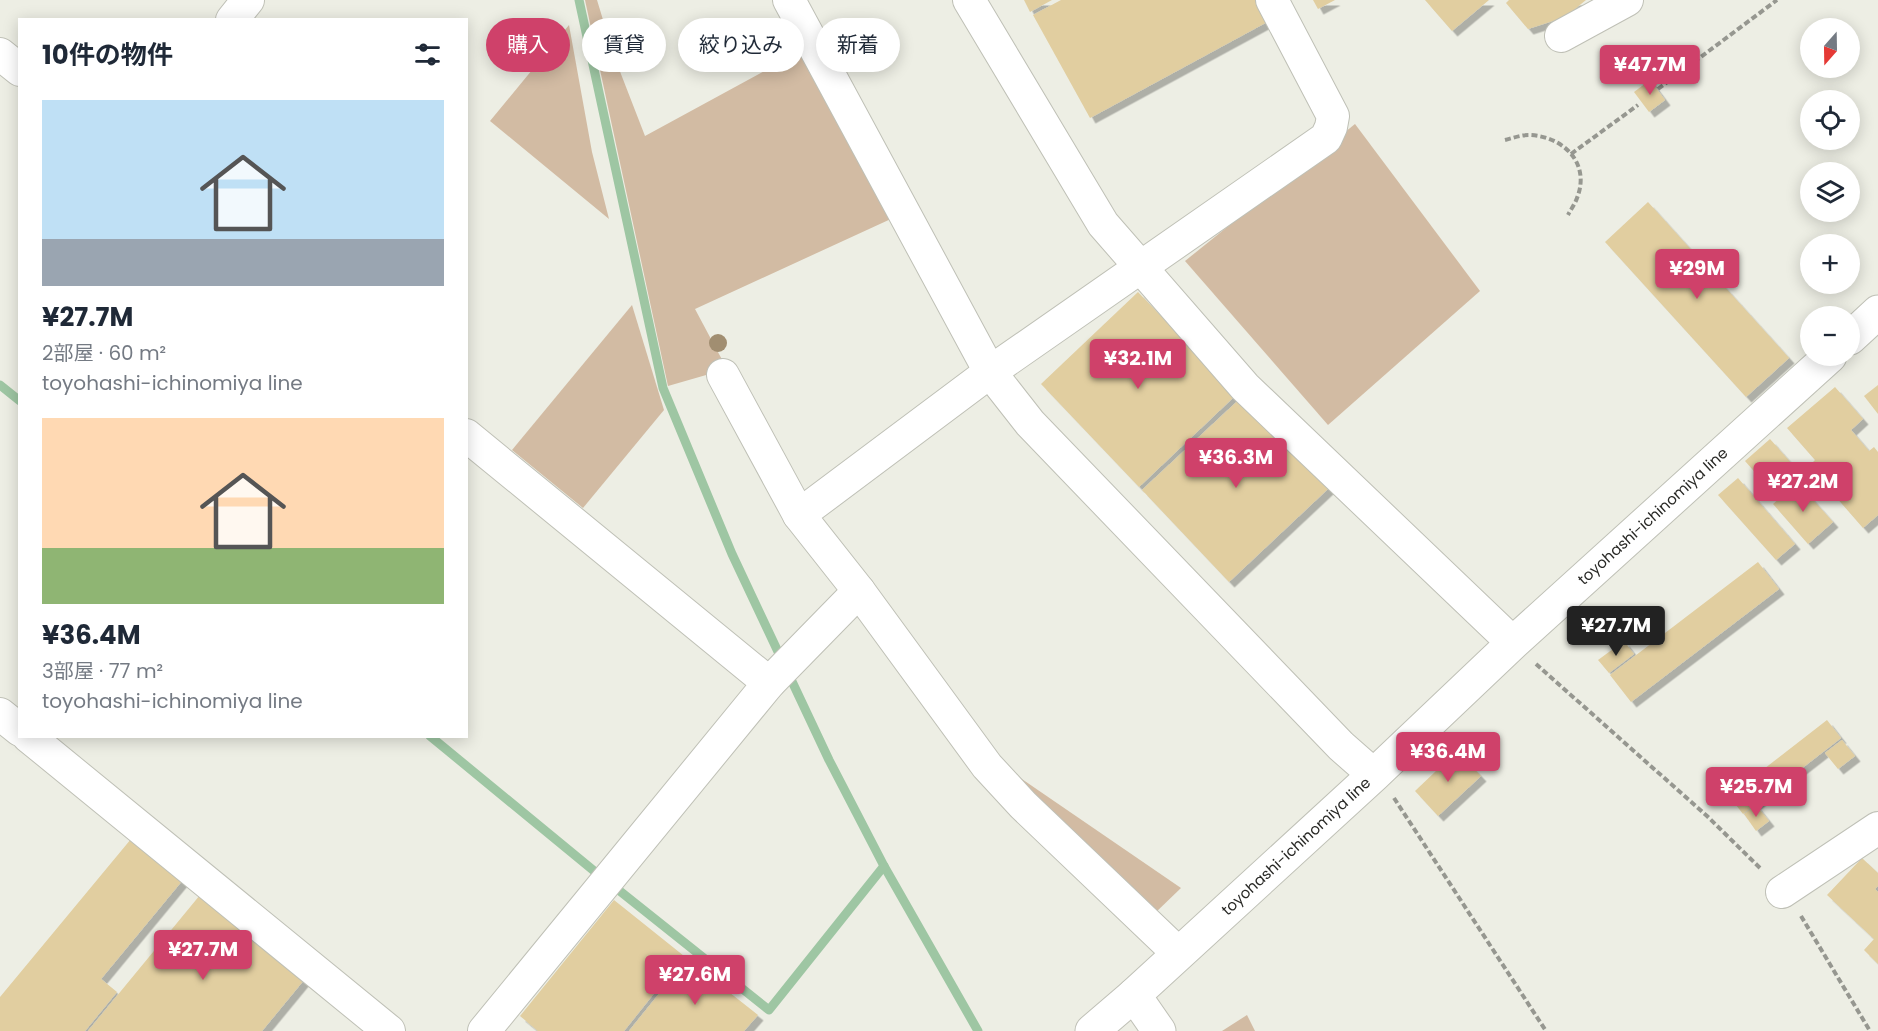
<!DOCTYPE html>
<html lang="ja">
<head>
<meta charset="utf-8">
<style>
	:root { --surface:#fff; --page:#f6f6f7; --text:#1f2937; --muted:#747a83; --accent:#cf416a }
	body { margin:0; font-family:Poppins,"Noto Sans JP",sans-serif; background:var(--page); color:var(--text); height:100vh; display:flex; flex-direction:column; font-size:22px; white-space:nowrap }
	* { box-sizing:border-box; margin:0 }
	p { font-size:20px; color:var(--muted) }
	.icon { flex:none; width:33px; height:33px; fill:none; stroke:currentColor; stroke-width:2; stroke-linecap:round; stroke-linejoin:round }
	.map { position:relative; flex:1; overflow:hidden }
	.side { position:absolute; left:18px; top:18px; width:450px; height:720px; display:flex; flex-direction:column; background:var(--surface); border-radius:0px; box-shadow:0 3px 15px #0003 }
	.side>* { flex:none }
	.guide { position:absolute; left:486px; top:18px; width:570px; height:54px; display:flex; gap:12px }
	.needle { width:39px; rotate:200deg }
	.controls { position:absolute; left:1800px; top:18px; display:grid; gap:12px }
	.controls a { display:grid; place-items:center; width:60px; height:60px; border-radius:50%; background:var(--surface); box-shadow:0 3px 15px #0003; font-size:30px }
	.price { position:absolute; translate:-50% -51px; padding:0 14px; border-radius:6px; background:var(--accent); color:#fff; font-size:20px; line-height:39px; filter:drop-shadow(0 2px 3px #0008) }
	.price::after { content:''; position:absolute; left:50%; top:36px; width:18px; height:14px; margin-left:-9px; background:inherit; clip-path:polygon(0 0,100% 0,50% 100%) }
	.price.active { background:#222; color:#fff }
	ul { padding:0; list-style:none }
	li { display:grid; align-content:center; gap:12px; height:318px; padding:0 24px }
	li span { display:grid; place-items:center; height:186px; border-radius:0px; color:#555 }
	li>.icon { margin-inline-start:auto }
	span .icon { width:108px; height:108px; fill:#fffc; stroke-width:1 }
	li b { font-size:26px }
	h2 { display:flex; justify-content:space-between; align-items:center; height:72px; padding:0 24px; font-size:26px }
	.pill { padding:0 21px; border-radius:27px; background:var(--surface); box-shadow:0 3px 15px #0003; font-size:21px; line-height:54px }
	.pill.active { background:var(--accent); color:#fff }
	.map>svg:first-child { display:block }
	.green { fill:#d2bba3 }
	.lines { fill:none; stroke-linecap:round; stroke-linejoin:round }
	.stream { stroke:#9ec6a3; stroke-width:9 }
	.building { fill:#e1cea0; filter:url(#shadow) }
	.street-casing { stroke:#bfc0b6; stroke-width:34 }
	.secondary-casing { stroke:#bfc0b6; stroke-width:35 }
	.primary-casing { stroke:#bfc0b6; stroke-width:35 }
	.path { stroke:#969790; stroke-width:4; stroke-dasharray:6 3; stroke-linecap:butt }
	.street { stroke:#fff; stroke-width:32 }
	.secondary { stroke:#fff; stroke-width:33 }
	.primary { stroke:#fff; stroke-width:33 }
	.tree { fill:#a18e71 }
	.labels { text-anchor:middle; stroke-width:4.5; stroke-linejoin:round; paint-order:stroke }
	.street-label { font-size:15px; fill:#292926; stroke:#edeee4 }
</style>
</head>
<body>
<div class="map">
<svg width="1878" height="1031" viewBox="0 0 1878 1031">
	<defs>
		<filter id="shadow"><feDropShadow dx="5.5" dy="5.5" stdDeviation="0" flood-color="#0004"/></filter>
	</defs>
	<rect width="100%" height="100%" fill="#edeee4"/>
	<!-- green -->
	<g class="green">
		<polygon points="585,0 597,0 614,56 645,136 803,50 893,218 695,309 727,369 668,386"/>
		<polygon points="569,25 592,152 609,219 490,121"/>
		<polygon points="1355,124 1480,291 1328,425 1185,261"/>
		<polygon points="632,305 664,410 583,508 512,450"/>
		<polygon points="994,760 1181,888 1153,915"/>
		<polygon points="1247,1015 1255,1031 1222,1031"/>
	</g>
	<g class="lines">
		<!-- stream -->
		<g class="stream">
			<polyline points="579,0 663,388 732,554 829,760 884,866 978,1031"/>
			<polyline points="0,385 20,401"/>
			<polyline points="430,736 599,875"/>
			<polyline points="616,888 769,1010 884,866"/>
		</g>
	</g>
	<!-- building -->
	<g class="building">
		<polygon points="1024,0 1052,0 1030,12"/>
		<polygon points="1061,0 1257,0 1269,21 1090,118 1033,15"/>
		<polygon points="1313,0 1335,0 1318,9"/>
		<polygon points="1425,0 1489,0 1452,31"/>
		<polygon points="1509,0 1586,0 1565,17 1528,29 1506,3"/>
		<polygon points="1650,80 1665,100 1649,112 1634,92"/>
		<polygon points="1648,202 1789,358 1746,397 1605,242"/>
		<polygon points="1138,292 1236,395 1139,487 1041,384"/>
		<polygon points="1878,385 1878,414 1864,396"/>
		<polygon points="1835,387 1863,419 1851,430 1869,451 1874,447 1878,452 1878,515 1863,528 1809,466 1815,460 1787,428"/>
		<polygon points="1244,395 1330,487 1229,582 1142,490"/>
		<polygon points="1770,439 1800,473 1775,495 1745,461"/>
		<polygon points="1738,478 1795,544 1776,560 1718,495"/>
		<polygon points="1798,483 1833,522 1808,544 1773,504"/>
		<polygon points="1758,562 1779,589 1631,702 1610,675"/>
		<polygon points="1624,641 1634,654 1609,673 1598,660"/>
		<polygon points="1827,720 1841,738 1743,814 1729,796"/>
		<polygon points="1842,740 1855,756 1838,769 1825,753"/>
		<polygon points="1457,751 1481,776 1438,816 1415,791"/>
		<polygon points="1756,805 1769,821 1756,831 1744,814"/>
		<polygon points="131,839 182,881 101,979 117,992 85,1031 0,1031 0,997"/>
		<polygon points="1862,858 1878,873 1878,886 1875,889 1878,892 1878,964 1864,950 1874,939 1827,895"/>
		<polygon points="200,895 304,980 262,1031 88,1031"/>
		<polygon points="614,900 684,956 624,1031 538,1031 520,1016"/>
		<polygon points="687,959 758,1015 744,1031 629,1031"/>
	</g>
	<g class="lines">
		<!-- street casing -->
		<g class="street-casing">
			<g id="street">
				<polyline points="789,0 990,372 1030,423 1341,746 1374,775"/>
				<polyline points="969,0 1103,224 1245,387 1513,643"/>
				<polyline points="232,20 248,0"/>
				<polyline points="1561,36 1627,0"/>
				<polyline points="0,54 20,70"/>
				<polyline points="723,375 799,515"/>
				<polyline points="466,435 769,683"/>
				<polyline points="0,714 20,730"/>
				<polyline points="28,736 389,1031"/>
				<polyline points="1782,892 1878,828"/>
				<polyline points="1178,953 1023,805 987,766 859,591 799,515 990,372 1326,138 1331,127 1333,116 1272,0"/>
				<polyline points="484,1031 769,683 859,591"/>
			</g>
		</g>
		<!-- secondary casing -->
		<g class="secondary-casing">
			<g id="secondary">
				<polyline points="1850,338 1878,312"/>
				<path id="s1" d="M1134 995 1374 775 1513 643 1830 356"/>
			</g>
		</g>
		<!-- primary casing -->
		<g class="primary-casing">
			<polyline id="primary" points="1092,1031 1134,995 1159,1031"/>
		</g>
		<!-- path -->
		<g class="path">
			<polyline points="1658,89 1777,0"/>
			<path d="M1505 140C1513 138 1521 135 1529 135 1563 136 1591 163 1577 198 1575 204 1571 209 1568 215"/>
			<polyline points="1571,154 1638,105"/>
			<polyline points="1536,664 1707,816 1761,869"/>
			<polyline points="1394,798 1546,1031"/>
			<polyline points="1801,916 1870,1031"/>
		</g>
		<!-- street -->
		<use href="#street" class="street"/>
		<!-- secondary -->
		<use href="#secondary" class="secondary"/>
		<!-- primary -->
		<use href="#primary" class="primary"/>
	</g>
	<!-- trees -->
	<circle class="tree" cx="718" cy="343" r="9"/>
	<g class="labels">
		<!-- street labels -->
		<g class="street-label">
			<text dy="5" stroke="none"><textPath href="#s1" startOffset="706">toyohashi-ichinomiya line</textPath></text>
			<text dy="5" stroke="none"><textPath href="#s1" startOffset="220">toyohashi-ichinomiya line</textPath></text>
		</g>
	</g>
</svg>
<div class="controls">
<a><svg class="needle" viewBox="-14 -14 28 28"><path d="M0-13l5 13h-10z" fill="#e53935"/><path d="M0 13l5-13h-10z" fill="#747a83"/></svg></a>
<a><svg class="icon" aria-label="locate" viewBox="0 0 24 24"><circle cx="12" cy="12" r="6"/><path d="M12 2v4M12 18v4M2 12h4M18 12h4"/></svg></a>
<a><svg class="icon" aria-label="layers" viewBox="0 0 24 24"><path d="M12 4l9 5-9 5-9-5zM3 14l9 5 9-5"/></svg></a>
<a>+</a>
<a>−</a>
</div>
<b class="price" style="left:1650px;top:96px">¥47.7M</b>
<b class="price" style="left:1697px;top:300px">¥29M</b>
<b class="price" style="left:1138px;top:390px">¥32.1M</b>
<b class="price" style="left:1236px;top:489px">¥36.3M</b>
<b class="price" style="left:1803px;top:513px">¥27.2M</b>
<b class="price active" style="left:1616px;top:657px">¥27.7M</b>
<b class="price" style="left:1448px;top:783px">¥36.4M</b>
<b class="price" style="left:1756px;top:818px">¥25.7M</b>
<b class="price" style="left:203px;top:981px">¥27.7M</b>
<b class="price" style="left:695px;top:1006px">¥27.6M</b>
<div class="guide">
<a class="pill active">購入</a>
<a class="pill">賃貸</a>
<a class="pill">絞り込み</a>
<a class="pill">新着</a>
</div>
<section class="side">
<h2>10件の物件<svg class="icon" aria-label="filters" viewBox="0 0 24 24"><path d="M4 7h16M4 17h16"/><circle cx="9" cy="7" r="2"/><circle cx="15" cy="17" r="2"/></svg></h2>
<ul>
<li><span style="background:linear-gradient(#bfe0f5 75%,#9aa5b1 0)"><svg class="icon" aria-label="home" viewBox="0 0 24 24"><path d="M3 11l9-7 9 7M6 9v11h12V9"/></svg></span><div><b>¥27.7M</b><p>2部屋 · 60 m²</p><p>toyohashi-ichinomiya line</p></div></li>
<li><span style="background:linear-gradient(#ffd9b3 70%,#8fb573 0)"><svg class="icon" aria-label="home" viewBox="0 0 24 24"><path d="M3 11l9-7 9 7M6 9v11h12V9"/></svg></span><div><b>¥36.4M</b><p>3部屋 · 77 m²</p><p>toyohashi-ichinomiya line</p></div></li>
</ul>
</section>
</div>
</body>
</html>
